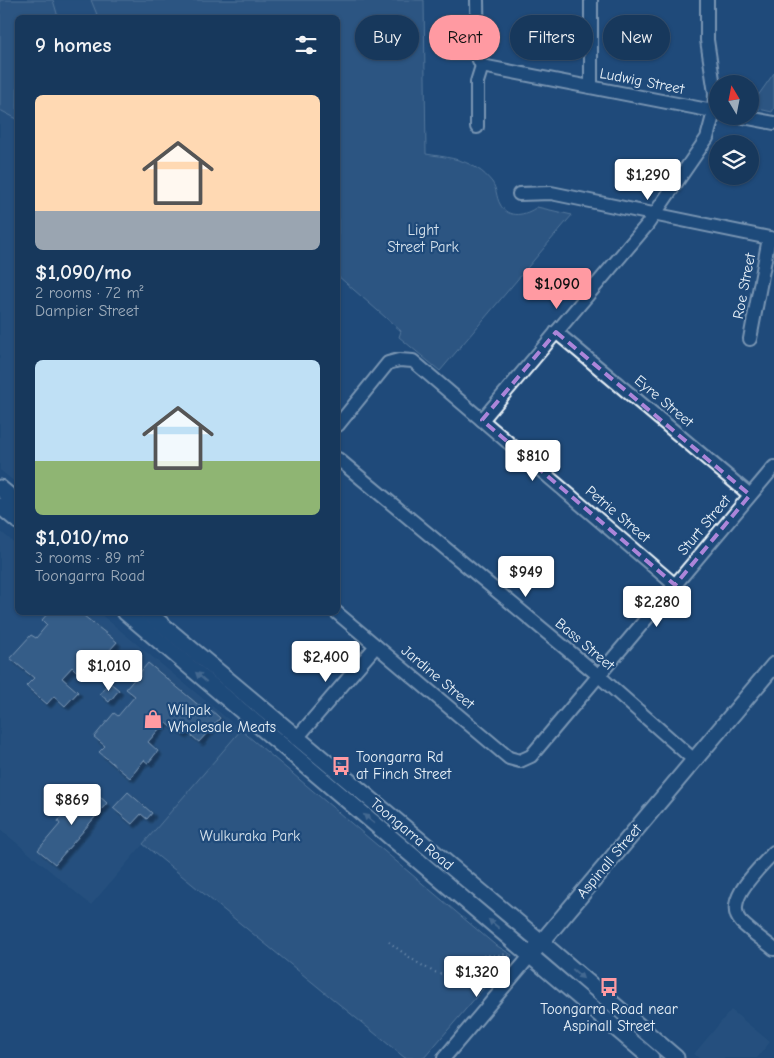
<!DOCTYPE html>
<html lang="en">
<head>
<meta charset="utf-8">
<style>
	:root { --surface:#17385c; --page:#203f62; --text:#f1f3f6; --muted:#9eacbb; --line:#365272; --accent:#ff9aa2 }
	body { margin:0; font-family:"Comic Neue",sans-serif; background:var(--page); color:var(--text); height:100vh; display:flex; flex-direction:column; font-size:19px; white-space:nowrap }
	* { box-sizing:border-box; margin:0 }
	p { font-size:16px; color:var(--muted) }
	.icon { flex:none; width:28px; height:28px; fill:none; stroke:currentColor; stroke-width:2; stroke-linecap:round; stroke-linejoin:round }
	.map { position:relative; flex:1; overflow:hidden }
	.side { position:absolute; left:15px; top:15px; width:325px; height:600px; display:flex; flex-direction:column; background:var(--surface); border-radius:8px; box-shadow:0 1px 4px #0004,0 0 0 1px var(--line) }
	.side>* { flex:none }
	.guide { position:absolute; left:355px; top:15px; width:344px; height:45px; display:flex; gap:10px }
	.needle { width:32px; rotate:350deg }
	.tools { position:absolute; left:709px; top:75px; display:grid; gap:10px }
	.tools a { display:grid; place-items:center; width:50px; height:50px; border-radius:50%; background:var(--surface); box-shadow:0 1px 4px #0004,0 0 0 1px var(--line); font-size:25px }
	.price { position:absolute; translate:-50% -42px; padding:0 11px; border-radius:5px; background:#fff; color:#222; font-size:16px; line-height:32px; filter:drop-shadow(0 1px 2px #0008) }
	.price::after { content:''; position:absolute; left:50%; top:30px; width:15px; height:11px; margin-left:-8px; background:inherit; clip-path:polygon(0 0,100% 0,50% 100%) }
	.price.selected { background:var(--accent); color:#111 }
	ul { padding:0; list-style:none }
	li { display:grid; align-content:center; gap:10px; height:265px; padding:0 20px }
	li span { display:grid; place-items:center; height:155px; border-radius:8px; color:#555 }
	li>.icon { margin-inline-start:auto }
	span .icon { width:90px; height:90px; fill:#fffc; stroke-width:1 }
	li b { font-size:21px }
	h2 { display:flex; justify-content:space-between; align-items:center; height:60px; padding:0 20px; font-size:21px }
	.tag { padding:0 18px; border-radius:22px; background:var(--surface); box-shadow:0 1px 4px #0004,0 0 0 1px var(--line); font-size:18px; line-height:45px }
	.tag.selected { background:var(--accent); color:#111 }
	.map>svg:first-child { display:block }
	.built { fill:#2e5683 }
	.green { fill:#3c628c; stroke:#92aac2 }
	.building { fill:#517399; stroke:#e8f1f8; filter:url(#shadow) }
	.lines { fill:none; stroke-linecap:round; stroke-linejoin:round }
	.minor-casing { stroke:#e8f1f8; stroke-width:16 }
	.major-casing { stroke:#e8f1f8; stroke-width:19 }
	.path { stroke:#e8f1f8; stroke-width:2; stroke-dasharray:1 4; stroke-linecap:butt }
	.minor { stroke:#1f4a7a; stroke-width:12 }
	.major { stroke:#1f4a7a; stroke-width:15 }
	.oneway { fill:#6f8dac }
	.marked { fill:none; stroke:#ac85d9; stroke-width:4; stroke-dasharray:10 6; stroke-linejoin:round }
	.labels { text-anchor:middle; stroke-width:4.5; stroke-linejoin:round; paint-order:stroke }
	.street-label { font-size:15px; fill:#e8f1f8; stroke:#1f4a7a }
	.park-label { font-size:15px; fill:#d7e3ed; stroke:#1f4a7a }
	.poi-label { font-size:15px; fill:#e8f1f8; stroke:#1f4a7a; text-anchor:start }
</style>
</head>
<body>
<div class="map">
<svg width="774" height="1058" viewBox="0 0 774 1058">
	<defs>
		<filter id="shadow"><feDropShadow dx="4" dy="4" stdDeviation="1" flood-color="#0009"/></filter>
	</defs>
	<rect width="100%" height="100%" fill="#1f4a7a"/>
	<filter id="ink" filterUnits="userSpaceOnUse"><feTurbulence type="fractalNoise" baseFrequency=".02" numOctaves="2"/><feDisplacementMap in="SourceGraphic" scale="10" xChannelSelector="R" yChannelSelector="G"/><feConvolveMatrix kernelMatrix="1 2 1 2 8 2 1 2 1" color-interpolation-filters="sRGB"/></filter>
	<g filter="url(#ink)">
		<!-- built -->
		<g class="built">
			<polygon points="0,0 119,0 128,17 18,18 16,483 0,470"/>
			<polygon points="0,531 17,545 18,612 99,613 241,730 91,905 0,829"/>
			<polygon points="731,1010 770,1042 757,1058 699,1058 694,1054"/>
		</g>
		<!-- green -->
		<g class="green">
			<polygon points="0,0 53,0 58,17 18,18 17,119 0,110"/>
			<path d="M91 0H424L426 154C444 157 462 158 478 169 483 172 488 177 492 182 497 189 496 197 500 204 508 220 526 215 537 207L572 215 440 371 399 337 401 331 338 276V18L98 17Z"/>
			<polygon points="774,73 774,108 772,112 750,107"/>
			<polygon points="241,730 494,944 512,955 424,1058 405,1058 143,844"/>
		</g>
		<!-- building -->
		<g class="building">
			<polygon points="49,612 79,612 117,642 95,667 87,660 77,672 72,667 62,678 78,692 65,706 54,696 47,704 26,686 34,678 10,658 31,635 36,638 47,625 42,620"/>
			<polygon points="148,663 208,713 211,710 220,718 199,742 186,731 183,735 165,722 148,742 158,751 148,763 144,760 130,778 99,752 105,746 94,737 114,713 118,716 135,696 126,689"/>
			<polygon points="109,682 119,690 109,702 100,694"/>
			<polygon points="90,788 107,803 55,864 38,850 60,824 58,821 72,804 75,806"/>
			<polygon points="128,792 152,813 147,819 141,814 132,824 113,808"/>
		</g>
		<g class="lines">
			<!-- minor casing -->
			<g class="minor-casing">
				<g id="minor">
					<polyline points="477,0 478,58 482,66 718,112"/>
					<polyline points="591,0 591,87"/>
					<polyline points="738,116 774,123"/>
					<polyline points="477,127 477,82 482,66"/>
					<polyline points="519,194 551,193 774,239"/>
					<polyline points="556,332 750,495"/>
					<polyline points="750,339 769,238"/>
					<polyline points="482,420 647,225 707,138 714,112 715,93 707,40 707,0"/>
					<polyline points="338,425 388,363 399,360 413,361 675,585"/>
					<polyline points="338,459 599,676 694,760"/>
					<polyline points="336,612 509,758 520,761 531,756 774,467"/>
					<polyline points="296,739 376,646"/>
					<path d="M774 852C760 868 722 901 741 922 751 932 763 940 774 949"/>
					<polyline points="444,1058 531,955"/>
				</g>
			</g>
			<!-- major casing -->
			<g class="major-casing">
				<g id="major">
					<polyline points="0,488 18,503"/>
					<polyline points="0,506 18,521"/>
					<polyline points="125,612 651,1058"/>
					<polyline points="147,612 541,942 676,1058"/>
					<polyline points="535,950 774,665"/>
				</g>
			</g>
			<!-- path -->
			<path class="path" d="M389 942C402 952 437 980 453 975 460 973 471 961 479 957 487 954 497 956 506 954L511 958"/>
			<!-- minor -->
			<use href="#minor" class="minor"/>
			<!-- major -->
			<use href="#major" class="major"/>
		</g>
		<!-- one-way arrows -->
		<defs><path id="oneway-solid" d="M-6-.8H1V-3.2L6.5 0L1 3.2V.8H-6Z" transform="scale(1.25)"/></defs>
		<g class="oneway">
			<use href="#oneway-solid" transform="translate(201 677) rotate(-139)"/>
			<use href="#oneway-solid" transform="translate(369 819) rotate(-140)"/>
			<use href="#oneway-solid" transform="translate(494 924) rotate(-140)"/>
			<use href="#oneway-solid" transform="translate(578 974) rotate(41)"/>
		</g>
	</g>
	<!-- marked area -->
	<path d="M0 0H774V1058H0ZM556 332 750 495 675 585 482 420Z" fill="#1f4a7a" fill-opacity=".55" fill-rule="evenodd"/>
	<path class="marked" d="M556 332 750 495 675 585 482 420Z"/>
	<!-- icons -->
	<defs>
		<g id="shop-bare" transform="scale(1.5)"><path d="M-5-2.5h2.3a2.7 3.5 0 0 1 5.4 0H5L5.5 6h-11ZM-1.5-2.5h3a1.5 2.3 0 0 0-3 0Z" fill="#ff9aa2" stroke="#1f4a7a" stroke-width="2.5" paint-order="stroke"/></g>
		<g id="bus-bare" transform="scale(1.5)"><path d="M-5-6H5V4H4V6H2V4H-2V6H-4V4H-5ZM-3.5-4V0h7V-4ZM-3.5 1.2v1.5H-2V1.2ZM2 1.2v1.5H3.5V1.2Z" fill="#ff9aa2" stroke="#1f4a7a" stroke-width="2.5" paint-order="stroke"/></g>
	</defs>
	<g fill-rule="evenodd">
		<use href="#shop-bare" x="153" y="719"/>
		<use href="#bus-bare" x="341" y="766"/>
		<use href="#bus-bare" x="609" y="987"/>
	</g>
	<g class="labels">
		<!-- street labels -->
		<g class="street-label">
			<text transform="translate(642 81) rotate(11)" y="5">Ludwig Street</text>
			<text transform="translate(744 286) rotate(-79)" y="5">Roe Street</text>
			<text transform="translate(664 401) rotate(40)" y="5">Eyre Street</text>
			<text transform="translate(618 514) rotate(40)" y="5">Petrie Street</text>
			<text transform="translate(704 525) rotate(-50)" y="5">Sturt Street</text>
			<text transform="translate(585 644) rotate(40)" y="5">Bass Street</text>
			<text transform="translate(438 677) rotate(40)" y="5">Jardine Street</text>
			<text transform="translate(412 834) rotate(40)" y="5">Toongarra Road</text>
			<text transform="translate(609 861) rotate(-50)" y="5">Aspinall Street</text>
		</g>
		<!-- park labels -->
		<g class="park-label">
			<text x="423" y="235">Light<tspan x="423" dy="17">Street Park</tspan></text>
			<text x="250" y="841">Wulkuraka Park</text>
		</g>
		<!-- poi labels -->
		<g class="poi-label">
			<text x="168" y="715">Wilpak<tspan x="168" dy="17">Wholesale Meats</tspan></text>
			<text x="356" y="762">Toongarra Rd<tspan x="356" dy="17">at Finch Street</tspan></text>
			<text x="609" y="1014" text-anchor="middle">Toongarra Road near<tspan x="609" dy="17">Aspinall Street</tspan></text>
		</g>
	</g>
</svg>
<div class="tools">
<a><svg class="needle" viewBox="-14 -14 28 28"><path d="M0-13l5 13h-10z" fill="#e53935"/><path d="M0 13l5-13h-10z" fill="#9eacbb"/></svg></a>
<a><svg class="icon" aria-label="layers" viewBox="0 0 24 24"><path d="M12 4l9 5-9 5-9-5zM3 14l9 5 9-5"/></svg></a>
</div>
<b class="price" style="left:648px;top:201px">$1,290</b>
<b class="price selected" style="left:557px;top:310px">$1,090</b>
<b class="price" style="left:533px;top:482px">$810</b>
<b class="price" style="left:526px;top:598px">$949</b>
<b class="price" style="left:657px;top:628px">$2,280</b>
<b class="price" style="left:326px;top:683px">$2,400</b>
<b class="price" style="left:109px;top:692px">$1,010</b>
<b class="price" style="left:72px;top:826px">$869</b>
<b class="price" style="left:477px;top:998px">$1,320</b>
<div class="guide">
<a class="tag">Buy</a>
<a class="tag selected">Rent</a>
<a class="tag">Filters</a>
<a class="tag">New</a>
</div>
<section class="side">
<h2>9 homes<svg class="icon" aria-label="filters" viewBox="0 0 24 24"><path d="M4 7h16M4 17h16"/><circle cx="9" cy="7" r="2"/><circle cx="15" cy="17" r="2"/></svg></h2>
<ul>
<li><span style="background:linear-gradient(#ffd9b3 75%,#9aa5b1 0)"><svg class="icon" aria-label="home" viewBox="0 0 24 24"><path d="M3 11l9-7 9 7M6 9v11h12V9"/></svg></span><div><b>$1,090/mo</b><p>2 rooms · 72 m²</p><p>Dampier Street</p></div></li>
<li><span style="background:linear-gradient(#bfe0f5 65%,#8fb573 0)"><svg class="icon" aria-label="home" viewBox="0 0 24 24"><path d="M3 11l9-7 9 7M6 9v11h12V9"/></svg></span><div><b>$1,010/mo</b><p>3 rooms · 89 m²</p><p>Toongarra Road</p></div></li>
</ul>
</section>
</div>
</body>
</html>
